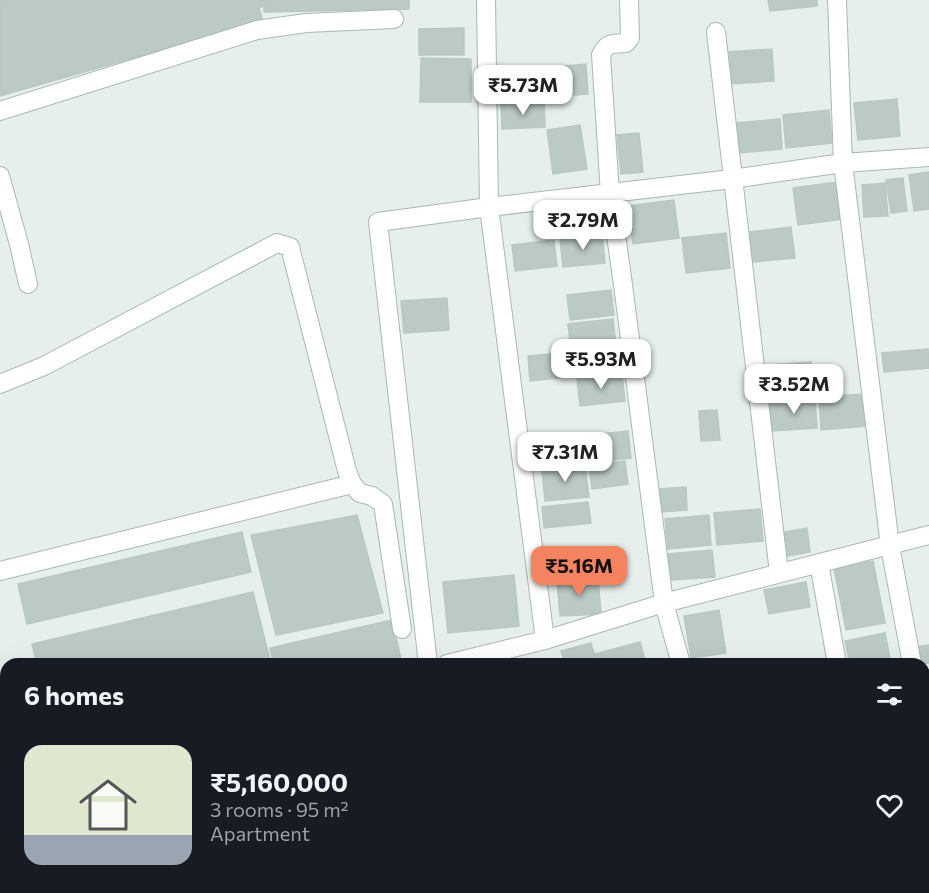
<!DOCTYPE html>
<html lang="en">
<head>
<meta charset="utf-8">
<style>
	:root { --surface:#171b24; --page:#20242c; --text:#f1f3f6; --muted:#9ea1a6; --line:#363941; --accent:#f4845f }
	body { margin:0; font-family:Commissioner,sans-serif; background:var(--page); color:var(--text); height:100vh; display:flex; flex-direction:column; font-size:22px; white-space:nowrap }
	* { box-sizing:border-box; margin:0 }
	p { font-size:20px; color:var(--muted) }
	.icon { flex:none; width:33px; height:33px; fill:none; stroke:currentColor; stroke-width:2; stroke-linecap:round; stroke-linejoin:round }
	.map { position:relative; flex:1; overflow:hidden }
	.panel { position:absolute; left:0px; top:658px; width:930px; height:236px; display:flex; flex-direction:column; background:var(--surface); border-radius:18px 18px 0 0; box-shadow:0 6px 24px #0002 }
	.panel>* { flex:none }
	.price { position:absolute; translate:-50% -51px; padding:0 14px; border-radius:12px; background:#fff; color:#222; font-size:20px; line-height:39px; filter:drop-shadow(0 2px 3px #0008) }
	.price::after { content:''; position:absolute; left:50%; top:36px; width:18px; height:14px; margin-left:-9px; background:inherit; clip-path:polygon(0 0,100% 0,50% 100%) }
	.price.selected { background:var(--accent); color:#111 }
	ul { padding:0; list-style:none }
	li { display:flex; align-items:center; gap:18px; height:150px; padding:0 24px }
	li+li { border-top:2px solid var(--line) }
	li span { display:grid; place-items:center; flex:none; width:168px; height:120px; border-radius:18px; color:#555 }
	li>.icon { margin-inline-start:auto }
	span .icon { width:72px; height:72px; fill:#fffc; stroke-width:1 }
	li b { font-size:26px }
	h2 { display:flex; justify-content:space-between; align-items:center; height:72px; padding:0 24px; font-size:26px }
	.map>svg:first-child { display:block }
	.building { fill:#bbcac4; stroke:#b8c9c2; stroke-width:1.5 }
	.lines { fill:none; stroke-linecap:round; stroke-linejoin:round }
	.minor-casing { stroke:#a8b8b2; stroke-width:20 }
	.minor { stroke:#fff; stroke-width:18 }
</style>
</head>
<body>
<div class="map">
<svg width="929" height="893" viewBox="0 0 929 893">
	<rect width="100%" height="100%" fill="#e6efeb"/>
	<!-- building -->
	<g class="building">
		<polygon points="0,0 409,0 409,9 264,12 264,6 259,8 263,21 0,96"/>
		<polygon points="768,0 817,0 817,6 770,11"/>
		<polygon points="464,28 464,55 419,55 419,29"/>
		<polygon points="772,49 774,81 729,84 727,52"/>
		<polygon points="421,58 471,59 471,102 420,102"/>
		<polygon points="586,64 588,94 545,97 543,68"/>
		<polygon points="539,81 539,98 499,100 498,83"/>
		<polygon points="897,99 900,136 858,140 854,103"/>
		<polygon points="544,102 545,127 502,129 501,104"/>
		<polygon points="829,110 832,143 786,148 783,115"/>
		<polygon points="780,119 782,149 738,153 735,123"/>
		<polygon points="580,125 587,169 553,174 547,130"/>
		<polygon points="639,133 643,172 621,174 617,135"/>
		<polygon points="929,172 929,209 914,211 909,175"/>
		<polygon points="903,178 907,211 891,213 886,180"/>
		<polygon points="838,182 843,219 798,225 793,188"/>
		<polygon points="885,183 888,216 864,217 862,185"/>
		<polygon points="674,200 679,238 633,244 628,206"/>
		<polygon points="791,227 795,258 752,262 749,232"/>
		<polygon points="726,233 730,268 686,273 682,238"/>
		<polygon points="602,234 605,263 563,267 560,239"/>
		<polygon points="554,240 557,266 515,271 512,245"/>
		<polygon points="611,290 614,315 570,320 567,295"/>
		<polygon points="447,298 449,330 404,333 401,301"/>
		<polygon points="613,319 616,346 571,351 568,324"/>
		<polygon points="928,349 929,368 884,372 882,353"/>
		<polygon points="575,352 577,376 530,381 528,356"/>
		<polygon points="811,362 813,395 770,398 767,365"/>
		<polygon points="622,374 625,401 580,406 577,379"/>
		<polygon points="863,394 866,426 821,430 819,397"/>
		<polygon points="815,399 817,428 772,431 770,402"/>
		<polygon points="717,410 720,440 701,441 699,411"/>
		<polygon points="628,431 631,458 585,463 582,436"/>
		<polygon points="579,437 581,463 536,467 534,442"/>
		<polygon points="625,461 628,484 592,489 589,465"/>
		<polygon points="585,465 589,497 545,501 542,470"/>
		<polygon points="686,487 687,510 661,512 659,489"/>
		<polygon points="588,502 591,523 544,528 542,507"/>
		<polygon points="760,509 763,541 717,545 714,513"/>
		<polygon points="357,515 383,613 276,635 251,535"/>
		<polygon points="709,515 711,545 668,549 665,519"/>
		<polygon points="807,528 810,552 788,556 784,532"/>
		<polygon points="242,532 251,572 27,624 18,584"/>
		<polygon points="712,550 715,577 671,580 668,554"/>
		<polygon points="873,561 885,623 846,630 834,568"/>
		<polygon points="514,575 519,626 448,633 443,582"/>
		<polygon points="598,577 601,614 560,616 557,580"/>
		<polygon points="806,582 810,607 769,614 764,590"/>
		<polygon points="253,592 271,664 37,664 32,644"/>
		<polygon points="719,610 726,653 691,658 684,616"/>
		<polygon points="392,620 401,659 376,664 274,664 270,648"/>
		<polygon points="885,633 891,664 850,664 845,641"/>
		<polygon points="640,642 646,664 598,664 595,654"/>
		<polygon points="591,643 597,664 565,664 561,651"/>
		<polygon points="929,645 929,663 920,664 915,647"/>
		<polygon points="557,888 649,888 650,893 558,893"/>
	</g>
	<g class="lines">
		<!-- minor casing -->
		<g class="minor-casing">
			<g id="minor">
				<polyline points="486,0 489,207 545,640"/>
				<path d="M629 0 630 38 626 43C613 44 607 42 601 55L610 194 622 277 664 603 681 664"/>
				<polyline points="837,0 843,163 890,546 912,664"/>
				<polyline points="716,32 779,573"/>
				<polyline points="0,111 257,30 306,23 394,19"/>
				<polyline points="0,176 19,244 28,284"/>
				<polyline points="0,384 44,366 277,243 290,247 347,471 352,484 360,493 372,496 383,504 402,629"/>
				<polyline points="819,563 837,664"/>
				<polyline points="0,571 352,484"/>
				<polyline points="428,664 378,222 489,207 732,179 843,163 929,157"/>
				<polyline points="447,664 545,640 664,603 929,535"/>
				<polyline points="924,734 929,767"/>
				<polyline points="0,771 6,769"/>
				<polyline points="924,886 929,886"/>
				<polyline points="253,888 254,893"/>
				<polyline points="422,888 423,893"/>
				<polyline points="546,888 548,893"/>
				<polyline points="738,888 739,893"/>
				<polyline points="871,888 878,892 910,888"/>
				<polyline points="0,892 20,888"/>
			</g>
		</g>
		<!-- minor -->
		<use href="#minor" class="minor"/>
	</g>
</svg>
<b class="price" style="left:523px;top:116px">₹5.73M</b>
<b class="price" style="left:583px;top:251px">₹2.79M</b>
<b class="price" style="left:601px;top:390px">₹5.93M</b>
<b class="price" style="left:794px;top:415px">₹3.52M</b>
<b class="price" style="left:565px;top:483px">₹7.31M</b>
<b class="price selected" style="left:579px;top:597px">₹5.16M</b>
<section class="panel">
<h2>6 homes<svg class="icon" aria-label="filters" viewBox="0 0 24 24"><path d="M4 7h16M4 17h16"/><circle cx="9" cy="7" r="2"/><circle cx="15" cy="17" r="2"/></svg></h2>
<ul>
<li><span style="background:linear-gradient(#dfe7d0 75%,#9aa5b1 0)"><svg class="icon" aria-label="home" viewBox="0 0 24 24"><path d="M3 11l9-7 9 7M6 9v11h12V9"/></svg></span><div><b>₹5,160,000</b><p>3 rooms · 95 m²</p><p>Apartment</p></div><svg class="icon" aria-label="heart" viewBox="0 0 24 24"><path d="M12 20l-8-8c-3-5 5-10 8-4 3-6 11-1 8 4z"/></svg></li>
</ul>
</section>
</div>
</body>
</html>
